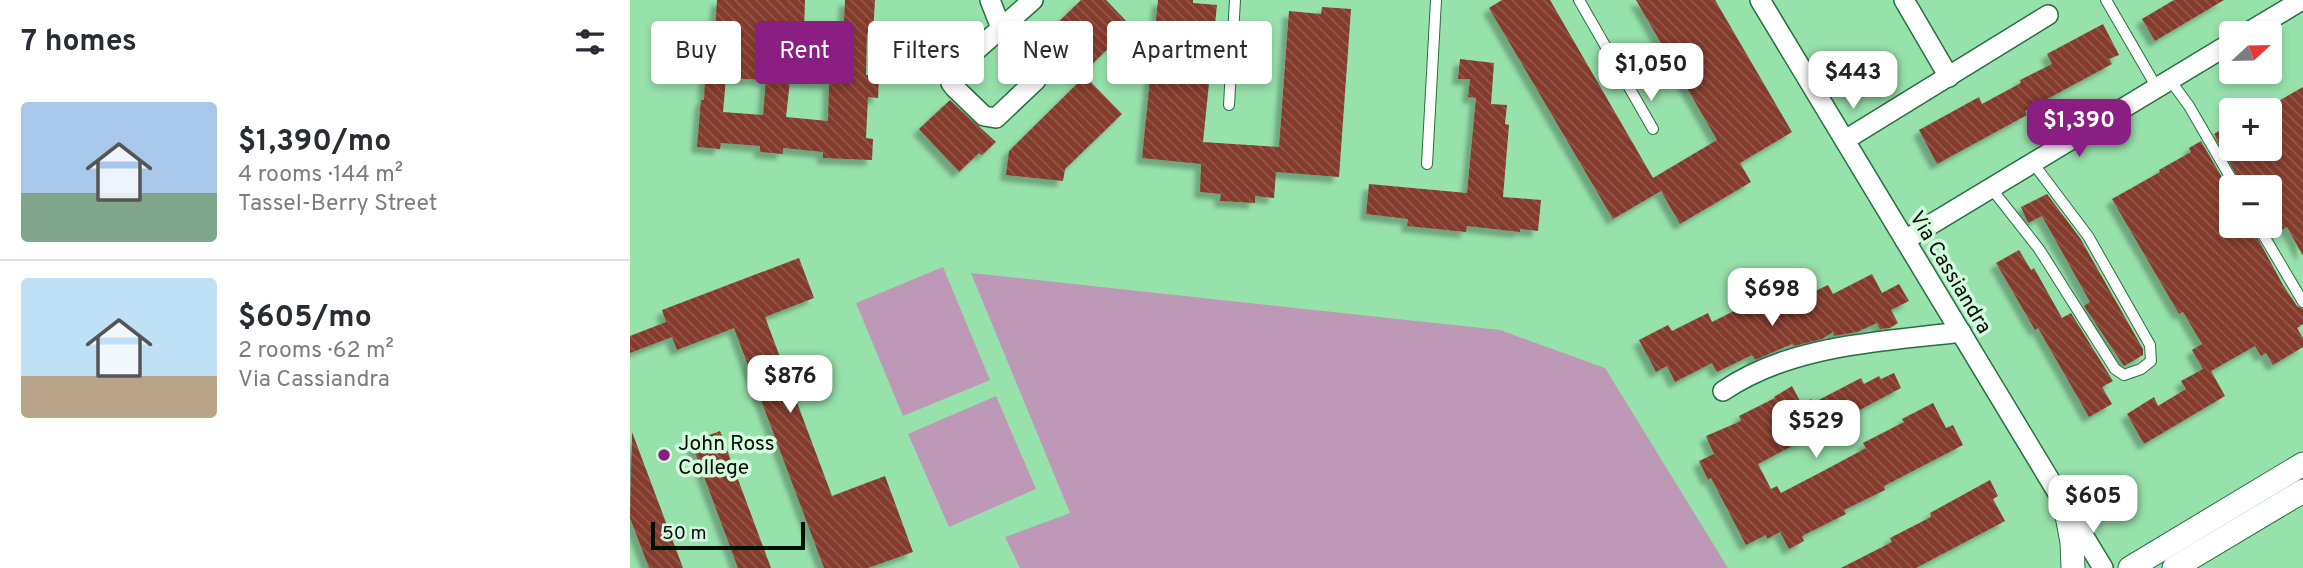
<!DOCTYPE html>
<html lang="en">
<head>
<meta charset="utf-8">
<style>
	:root { --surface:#fff; --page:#f2f2f3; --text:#2b2b33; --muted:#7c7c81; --line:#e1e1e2; --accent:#8b1e82 }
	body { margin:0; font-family:Overpass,sans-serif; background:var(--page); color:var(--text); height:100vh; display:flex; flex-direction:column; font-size:26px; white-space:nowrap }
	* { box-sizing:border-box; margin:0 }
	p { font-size:23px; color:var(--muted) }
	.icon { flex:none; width:38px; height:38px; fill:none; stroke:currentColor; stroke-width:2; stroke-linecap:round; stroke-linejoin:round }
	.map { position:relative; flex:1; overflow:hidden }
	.panel { display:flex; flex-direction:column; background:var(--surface); width:630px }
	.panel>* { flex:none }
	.top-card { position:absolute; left:21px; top:21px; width:665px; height:63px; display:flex; gap:14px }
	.needle { width:46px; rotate:68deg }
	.tools { position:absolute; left:1589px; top:21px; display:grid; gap:14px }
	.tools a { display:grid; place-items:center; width:63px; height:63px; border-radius:7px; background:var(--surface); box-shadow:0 4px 10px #0003; font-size:35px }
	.scale { position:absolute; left:21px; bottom:18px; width:154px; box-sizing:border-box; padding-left:7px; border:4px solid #001004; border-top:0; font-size:19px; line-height:24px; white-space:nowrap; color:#001004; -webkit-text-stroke:5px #d4f9dd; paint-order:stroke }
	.price { position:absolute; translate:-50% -60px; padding:0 16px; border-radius:14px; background:#fff; color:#222; font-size:23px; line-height:46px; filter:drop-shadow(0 2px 4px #0008) }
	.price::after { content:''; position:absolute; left:50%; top:42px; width:21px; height:16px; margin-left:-10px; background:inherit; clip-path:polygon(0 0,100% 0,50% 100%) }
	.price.on { background:var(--accent); color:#fff }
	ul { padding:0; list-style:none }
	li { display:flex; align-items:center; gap:21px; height:175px; padding:0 21px }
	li+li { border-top:2px solid var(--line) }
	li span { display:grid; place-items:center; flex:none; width:196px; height:140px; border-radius:7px; color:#555 }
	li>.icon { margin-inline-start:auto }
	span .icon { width:84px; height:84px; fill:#fffc; stroke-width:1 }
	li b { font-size:30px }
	h2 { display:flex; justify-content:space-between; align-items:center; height:84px; padding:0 21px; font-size:30px }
	.pill { padding:0 24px; border-radius:7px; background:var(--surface); box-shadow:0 4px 10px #0003; font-size:24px; line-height:63px }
	.pill.on { background:var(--accent); color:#fff }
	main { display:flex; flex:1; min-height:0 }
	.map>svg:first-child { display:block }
	.grass { fill:#bd99b7 }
	.building { fill:url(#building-back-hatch); fill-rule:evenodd; filter:url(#shadow) }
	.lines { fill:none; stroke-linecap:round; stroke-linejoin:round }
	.service-casing { stroke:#247040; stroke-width:12 }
	.minor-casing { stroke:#247040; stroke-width:22 }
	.tertiary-casing { stroke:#247040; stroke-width:25 }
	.service { stroke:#fff; stroke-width:10 }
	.minor { stroke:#fff; stroke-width:19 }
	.tertiary { stroke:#fff; stroke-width:23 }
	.poi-dot { fill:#8b1e82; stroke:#d4f9dd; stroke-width:2.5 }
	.labels { text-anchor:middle; stroke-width:7; stroke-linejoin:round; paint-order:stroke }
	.street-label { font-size:21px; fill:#001004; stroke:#d4f9dd }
	.poi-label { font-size:21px; fill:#001004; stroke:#d4f9dd; text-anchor:start }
</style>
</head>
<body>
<main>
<section class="panel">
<h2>7 homes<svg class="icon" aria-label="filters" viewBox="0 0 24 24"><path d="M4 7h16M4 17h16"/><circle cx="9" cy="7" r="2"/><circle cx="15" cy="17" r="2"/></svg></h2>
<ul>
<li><span style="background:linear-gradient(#a9c7e8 65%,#7fa58c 0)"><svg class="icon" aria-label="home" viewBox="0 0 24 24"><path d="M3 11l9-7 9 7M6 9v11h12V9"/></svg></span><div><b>$1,390/mo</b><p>4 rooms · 144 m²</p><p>Tassel-Berry Street</p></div></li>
<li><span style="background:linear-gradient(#bfe0f5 70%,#b9a48a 0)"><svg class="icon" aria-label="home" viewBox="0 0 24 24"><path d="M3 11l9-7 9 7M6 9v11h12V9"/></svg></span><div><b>$605/mo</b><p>2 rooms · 62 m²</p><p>Via Cassiandra</p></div></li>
</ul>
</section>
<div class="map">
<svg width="1673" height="568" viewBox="0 0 1673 568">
	<defs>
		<pattern id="building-back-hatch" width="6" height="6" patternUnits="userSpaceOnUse" patternTransform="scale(1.75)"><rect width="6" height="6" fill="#853a2c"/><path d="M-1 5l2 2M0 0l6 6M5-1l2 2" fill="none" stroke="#90594e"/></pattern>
		<filter id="shadow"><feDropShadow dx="-6" dy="6" stdDeviation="2" flood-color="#0004"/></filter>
	</defs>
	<rect width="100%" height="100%" fill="#97e1ab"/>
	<!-- grass -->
	<g class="grass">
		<polygon points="313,267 360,380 273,416 226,303"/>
		<polygon points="341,273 870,330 975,368 1098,568 390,568 375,537 440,513"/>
		<polygon points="366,396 406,489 319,527 278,434"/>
	</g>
	<!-- building -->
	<g class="building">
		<path d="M87 0H175L173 60 207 62 208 42 213 43 215 0H245L243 33H237L236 75 249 76 248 98 238 97 236 138 243 139 242 160 193 158V152L153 148V154L130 152V146L91 143 90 149 67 147 71 100H74L76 56H83ZM96 78 136 80 133 115 93 112ZM160 81 199 83 198 121 156 117Z"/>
		<polygon points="451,0 476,0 501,26 447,79 410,40"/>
		<polygon points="528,0 563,0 563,3 587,5 573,142 649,147 659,11 691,14 692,7 721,9 709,177 646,172 644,198 625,196 625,203 590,201 591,194 570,192 571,164 512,158"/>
		<polygon points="872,0 920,0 1023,178 1087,140 1006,0 1085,0 1162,132 1110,163 1121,182 1050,224 1031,191 983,219 859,8"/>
		<polygon points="1544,0 1594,0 1525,41 1512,19"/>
		<polygon points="1473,24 1489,55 1479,59 1482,64 1395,111 1397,115 1307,164 1289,130 1349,97 1352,104 1391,83 1390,80 1422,64 1417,54"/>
		<polygon points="830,59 864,63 861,104 877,105 875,124 879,125 873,197 911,200 908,231 890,229 890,232 837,226 836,232 777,226 778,219 736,214 739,184 837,193 846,98 838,97 840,79 828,79"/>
		<polygon points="455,76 492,114 435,169 433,181 376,175 379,151"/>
		<polygon points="1673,87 1673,256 1657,227 1642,235 1636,226 1652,226 1640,204 1640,187 1613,187 1584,134 1601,124 1601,149 1640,149 1640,106"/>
		<polygon points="320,100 366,142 352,155 349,153 329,172 289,129"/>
		<polygon points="1571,141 1601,193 1601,226 1621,226 1653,285 1667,306 1673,309 1673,324 1667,328 1673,338 1673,347 1643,365 1636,353 1631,356 1625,346 1581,371 1595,396 1514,444 1497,414 1524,397 1528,406 1556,389 1551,381 1573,369 1562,350 1572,344 1553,312 1549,314 1482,199 1530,172 1529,170 1561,152 1559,148"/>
		<polygon points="1417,194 1450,238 1513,349 1513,355 1494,366 1454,306 1460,302 1412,216 1398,223 1391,207"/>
		<polygon points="1389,250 1401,270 1404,268 1432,318 1441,313 1483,381 1472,387 1482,404 1459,417 1408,328 1405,330 1366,263"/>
		<polygon points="169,258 184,298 135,317 202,496 255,476 283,552 238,568 194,568 104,328 47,350 42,337 0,353 0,336 36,322 32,310"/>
		<polygon points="1242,274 1252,293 1269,284 1279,301 1261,310 1268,323 1260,328 1250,329 1247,323 1227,332 1204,336 1203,332 1192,339 1164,346 1162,344 1125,360 1122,355 1087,372 1082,363 1045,382 1037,366 1026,372 1009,340 1038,325 1042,331 1078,313 1082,322 1118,304 1122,313 1157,293 1162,302 1198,285 1203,294"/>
		<polygon points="1264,373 1271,388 1128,464 1141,489 1147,486 1151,493 1197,469 1236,448 1233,443 1274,422 1272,419 1303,403 1316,428 1323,425 1333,445 1254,486 1255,490 1214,510 1216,514 1172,536 1174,541 1159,549 1150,532 1137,539 1136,535 1116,545 1081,478 1078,480 1069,461 1084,454 1076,436 1111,421 1109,416 1145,398 1144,397 1162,386 1172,405 1181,399 1183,403 1231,378 1234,384 1249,376 1251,379"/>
		<polygon points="90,431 141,568 108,568 61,442"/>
		<polygon points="2,432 53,568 19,568 0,518"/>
		<polygon points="1360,480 1368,496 1363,499 1375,521 1286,568 1211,568 1262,542 1260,538 1301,517 1300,513"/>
	</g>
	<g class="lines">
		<!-- service casing -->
		<g class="service-casing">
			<g id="service">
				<polyline points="949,0 1023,129"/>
				<polyline points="1476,0 1527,88"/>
				<polyline points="1540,80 1559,106 1606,187"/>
				<polyline points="599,105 605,0"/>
				<polyline points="797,164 806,0"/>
				<polyline points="1361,188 1409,249 1485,369 1494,375 1511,369 1521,361 1520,345 1458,236 1403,163"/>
				<polyline points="1628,226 1673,302"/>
			</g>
		</g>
		<!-- minor casing -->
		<g class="minor-casing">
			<g id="minor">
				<polyline points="360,0 371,28 403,61 409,72 406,80 366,118 354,116 325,88 321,83 321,74 326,68 403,0"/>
				<polyline points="1130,0 1473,568"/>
				<polyline points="1274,0 1319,77"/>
				<polyline points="1617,33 1672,0"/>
				<polyline points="1215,140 1418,15"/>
				<polyline points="1275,240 1601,43"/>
				<path d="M1093 391C1162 344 1251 342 1331 332"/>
			</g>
		</g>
		<!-- tertiary casing -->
		<g class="tertiary-casing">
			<g id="tertiary">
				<polyline points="1435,505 1442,542 1443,568"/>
				<polyline points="1500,568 1673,464"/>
				<polyline points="1544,568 1673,491"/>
			</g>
		</g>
		<!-- service -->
		<use href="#service" class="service"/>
		<!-- minor -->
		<use href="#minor" class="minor"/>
		<!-- tertiary -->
		<use href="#tertiary" class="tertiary"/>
	</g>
	<!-- markers -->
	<circle class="poi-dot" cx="34" cy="455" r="7"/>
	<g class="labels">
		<!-- street labels -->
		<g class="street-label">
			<text transform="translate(1321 272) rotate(59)" y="7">Via Cassiandra</text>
		</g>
		<!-- poi labels -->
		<g class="poi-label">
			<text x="48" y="450">John Ross<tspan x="48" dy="24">College</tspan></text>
		</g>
	</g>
</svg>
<div class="tools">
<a><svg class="needle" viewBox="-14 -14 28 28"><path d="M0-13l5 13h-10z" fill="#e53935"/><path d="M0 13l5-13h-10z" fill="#7c7c81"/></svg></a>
<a>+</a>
<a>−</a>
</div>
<div class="scale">50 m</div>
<b class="price" style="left:1021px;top:103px">$1,050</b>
<b class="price" style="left:1223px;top:111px">$443</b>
<b class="price on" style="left:1449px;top:159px">$1,390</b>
<b class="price" style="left:1142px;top:328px">$698</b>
<b class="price" style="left:160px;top:415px">$876</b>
<b class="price" style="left:1186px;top:460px">$529</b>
<b class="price" style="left:1463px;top:535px">$605</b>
<div class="top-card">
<a class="pill">Buy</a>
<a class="pill on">Rent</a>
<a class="pill">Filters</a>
<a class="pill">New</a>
<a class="pill">Apartment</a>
</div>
</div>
</main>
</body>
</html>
